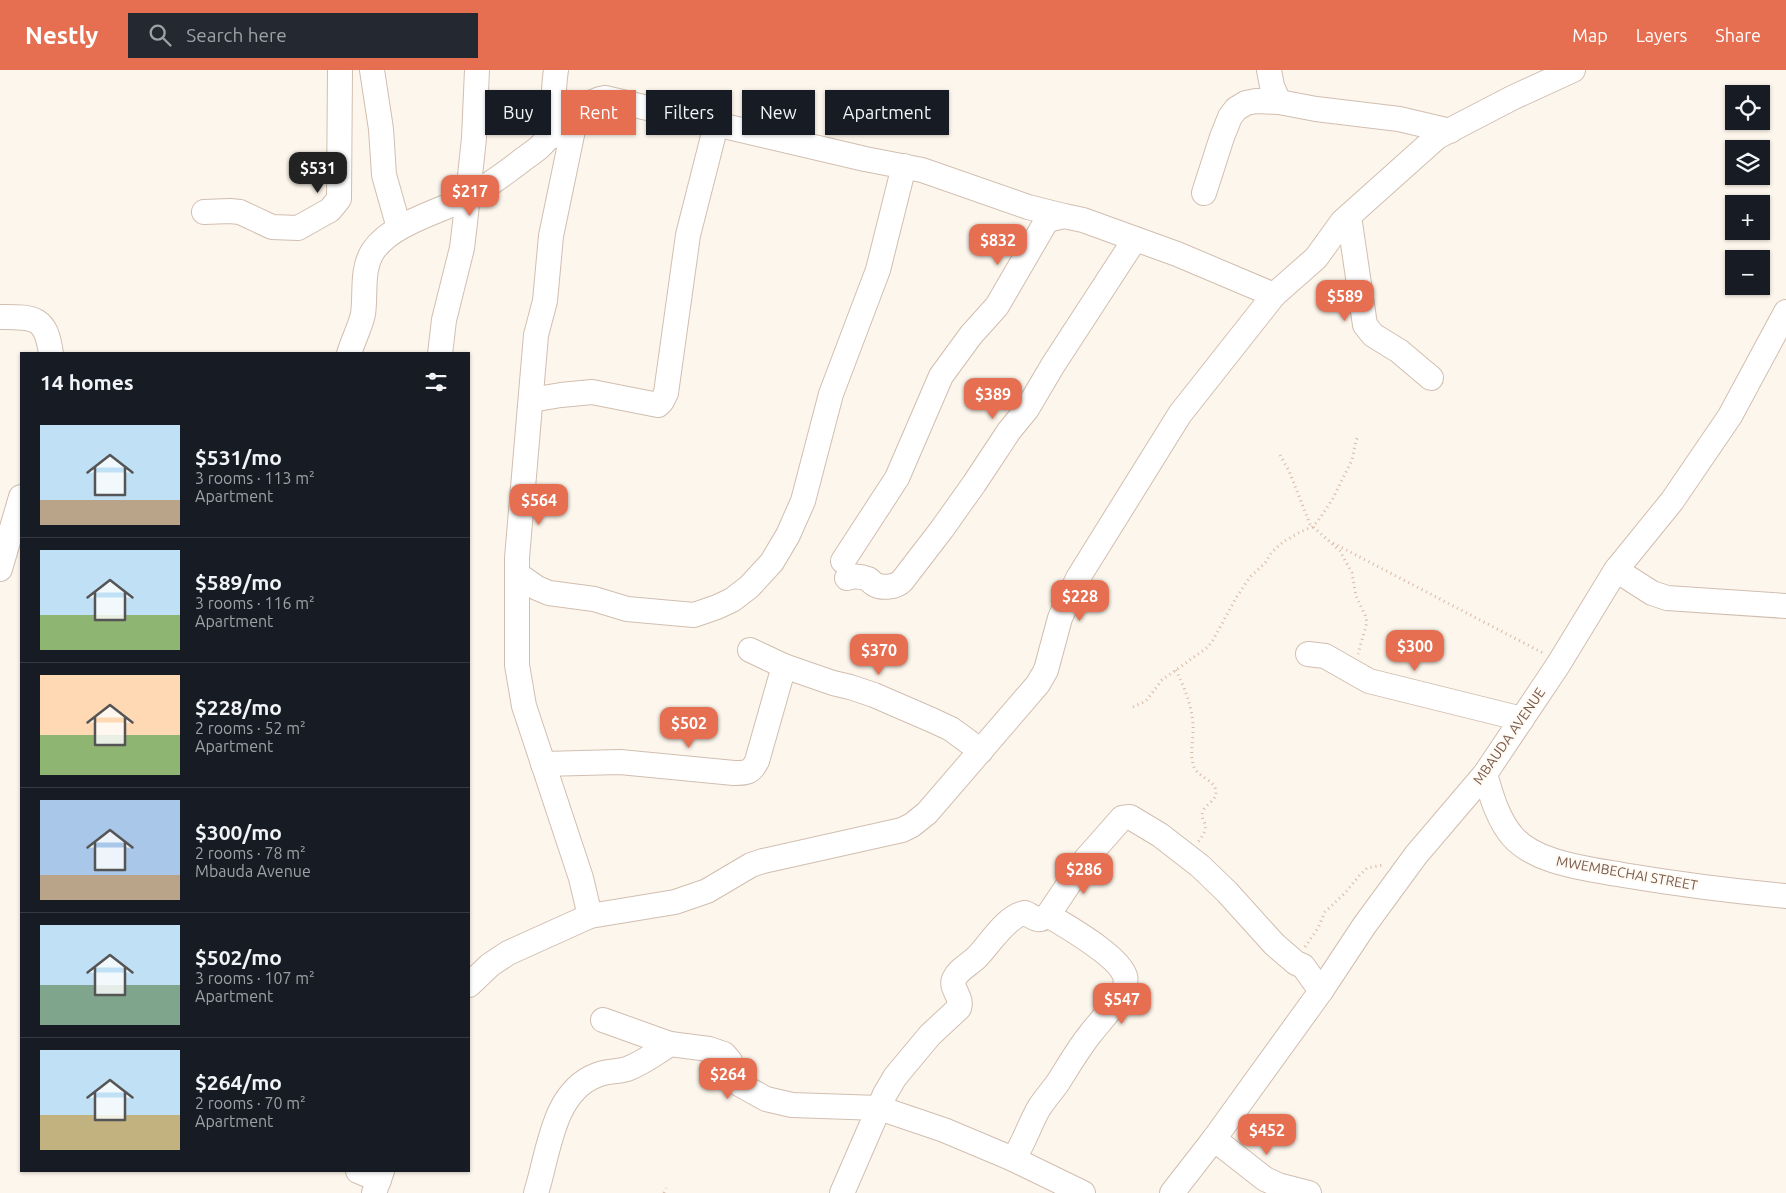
<!DOCTYPE html>
<html lang="en">
<head>
<meta charset="utf-8">
<style>
	:root { --surface:#171b24; --page:#242831; --text:#f1f3f6; --muted:#9ea1a6; --line:#363941; --accent:#e76f51 }
	body { margin:0; font-family:Ubuntu,sans-serif; background:var(--page); color:var(--text); height:100vh; display:flex; flex-direction:column; font-size:19px; white-space:nowrap }
	* { box-sizing:border-box; margin:0 }
	p { font-size:16px; color:var(--muted) }
	.icon { flex:none; width:28px; height:28px; fill:none; stroke:currentColor; stroke-width:2; stroke-linecap:round; stroke-linejoin:round }
	.map { position:relative; flex:1; overflow:hidden }
	.drawer { position:absolute; left:20px; top:282px; width:450px; height:820px; display:flex; flex-direction:column; background:var(--surface); border-radius:0px; box-shadow:0 1px 4px #0004 }
	.drawer>* { flex:none }
	.guide { position:absolute; left:485px; top:20px; width:475px; height:45px; display:flex; gap:10px }
	.buttons { position:absolute; left:1725px; top:15px; display:grid; gap:10px }
	.buttons a { display:grid; place-items:center; width:45px; height:45px; border-radius:0px; background:var(--surface); box-shadow:0 1px 4px #0004; font-size:25px }
	.price { position:absolute; translate:-50% -42px; padding:0 11px; border-radius:10px; background:var(--accent); color:#fff; font-size:16px; line-height:32px; filter:drop-shadow(0 1px 2px #0008) }
	.price::after { content:''; position:absolute; left:50%; top:30px; width:15px; height:11px; margin-left:-8px; background:inherit; clip-path:polygon(0 0,100% 0,50% 100%) }
	.price.on { background:#222; color:#fff }
	ul { padding:0; list-style:none }
	li { display:flex; align-items:center; gap:15px; height:125px; padding:0 20px }
	li+li { border-top:1px solid var(--line) }
	li span { display:grid; place-items:center; flex:none; width:140px; height:100px; border-radius:0px; color:#555 }
	li>.icon { margin-inline-start:auto }
	span .icon { width:60px; height:60px; fill:#fffc; stroke-width:1 }
	li b { font-size:21px }
	h2 { display:flex; justify-content:space-between; align-items:center; height:60px; padding:0 20px; font-size:21px }
	.chip { padding:0 18px; border-radius:0px; background:var(--surface); box-shadow:0 1px 4px #0004; font-size:18px; line-height:45px }
	.chip.on { background:var(--accent); color:#fff }
	header { display:flex; align-items:center; gap:30px; box-sizing:border-box; height:70px; padding:0 25px; background:var(--accent); color:#fff }
	header strong { font-size:24px }
	nav { display:flex; gap:28px; margin-inline-start:auto; font-size:18px }
	.search { width:350px; height:45px; background:var(--page); display:flex; align-items:center; gap:12px; box-sizing:border-box; padding:0 18px; border-radius:0px; color:var(--muted); font-size:19px }
	.map>svg:first-child { display:block }
	.lines { fill:none; stroke-linecap:round; stroke-linejoin:round }
	.minor-casing { stroke:#d1beb0; stroke-width:26 }
	.path { stroke:#d9b8a5; stroke-width:3; stroke-dasharray:1 4; stroke-linecap:butt }
	.minor { stroke:#fff; stroke-width:24 }
	.labels { text-anchor:middle; stroke-width:4; stroke-linejoin:round; paint-order:stroke }
	.street-label { font-size:14px; fill:#7a5c4d; stroke:#fffaf3 }
</style>
</head>
<body>
<header>
<strong>Nestly</strong>
<div class="search"><svg class="icon" aria-label="search" viewBox="0 0 24 24"><circle cx="10" cy="10" r="6"/><path d="M15 15l6 6"/></svg>Search here</div>
<nav><a>Map</a><a>Layers</a><a>Share</a></nav>
</header>
<div class="map">
<svg width="1786" height="1123" viewBox="0 0 1786 1123">
	<rect width="100%" height="100%" fill="#fdf6ec"/>
	<g class="lines">
		<!-- minor casing -->
		<g class="minor-casing">
			<g id="minor">
				<polyline points="372,0 381,59 384,105 399,158"/>
				<polyline points="1269,0 1272,16 1279,32"/>
				<polyline points="573,60 551,166 545,231 536,265 517,488 517,595 524,636 581,808 590,846"/>
				<path d="M547 68 573 60C580 45 587 30 605 28L865 89 922 100 1028 137 1064 146"/>
				<polyline points="1204,123 1222,67 1230,47 1236,39 1246,33 1256,31 1279,32 1316,39 1399,49 1450,61"/>
				<polyline points="204,142 230,141 240,142 272,157 298,158 330,140 339,129 340,0"/>
				<polyline points="1349,146 1365,255 1373,265 1399,281 1431,308"/>
				<path d="M0 247C34 247 46 246 51 284"/>
				<path d="M349 284C353 270 360 258 363 244 366 223 361 200 373 181 392 153 439 142 468 127 488 116 507 102 525 88 532 83 543 76 547 68 554 53 553 17 556 0"/>
				<polyline points="440,284 444,250 462,178 465,153 474,68 477,0"/>
				<polyline points="531,330 561,325 592,322 658,335 662,331 666,323 688,165 716,55"/>
				<polyline points="843,491 897,408 941,306 971,265 997,236 1047,150 1064,146 1083,150 1177,184 1274,225"/>
				<polyline points="0,499 21,427"/>
				<polyline points="1616,500 1652,523 1667,528 1786,536"/>
				<polyline points="517,504 537,518 549,523 594,529 627,539 694,545 717,537 732,530 749,517 772,492 788,465 803,431 831,324 878,200 904,96"/>
				<path d="M847 508C853 506 861 506 868 509 873 512 869 511 874 514 882 519 896 517 902 511L942 459 974 414 1009 361 1027 339 1053 295 1135 169"/>
				<polyline points="750,580 784,596 833,613 850,617 874,625 934,651 951,659 981,681"/>
				<polyline points="1308,584 1325,586 1369,611 1522,649"/>
				<path d="M543 694 620 692 734 703C746 703 751 703 757 691L784 596"/>
				<path d="M1485 704C1491 725 1498 750 1513 767 1522 777 1538 786 1552 790 1575 798 1600 801 1623 805 1677 814 1731 821 1786 826"/>
				<polyline points="469,915 490,895 508,883 590,846 675,832 707,821 751,795 763,791 902,760 912,755 927,743 1038,614 1046,600 1060,548 1078,508 1180,344 1274,225 1316,188 1342,152 1437,67 1512,28 1573,0"/>
				<polyline points="603,950 670,974 709,979 724,984 730,991 734,1008 739,1014 766,1029 792,1035 879,1038 944,1060 1013,1089 1083,1123"/>
				<polyline points="1214,1069 1265,1109 1278,1115 1309,1123"/>
				<path d="M1013 1089C1024 1074 1029 1055 1039 1038 1044 1030 1051 1022 1057 1014 1068 997 1078 979 1091 963 1100 951 1130 921 1125 906 1118 885 1067 857 1048 845"/>
				<polyline points="358,1101 379,1110"/>
				<polyline points="374,1123 382,1101"/>
				<path d="M536 1123C549 1083 552 1022 597 1005 607 1001 617 1002 627 999 643 993 656 983 670 974"/>
				<path d="M842 1123 885 1024 895 1007 930 965 959 938C963 927 950 919 954 909 958 900 970 894 977 887 989 875 1007 845 1025 843 1036 848 1038 853 1048 845L1085 790 1122 748 1130 747 1160 765 1200 796 1227 822 1274 874 1296 893 1303 896 1321 921"/>
				<polyline points="1172,1123 1214,1069 1321,921 1364,856 1416,785 1485,704 1558,595 1616,500 1672,431 1730,346 1786,242"/>
			</g>
		</g>
		<!-- path -->
		<g class="path">
			<polyline points="1280,385 1289,401 1310,454 1340,481 1352,503 1356,526 1365,545 1367,552 1358,584"/>
			<polyline points="1333,473 1543,583"/>
			<path d="M1176 600C1184 617 1192 635 1193 655 1194 668 1189 684 1194 697 1198 707 1216 711 1216 722 1216 731 1206 734 1203 741 1198 752 1214 752 1198 772"/>
			<polyline points="1133,637 1146,631 1162,610 1208,577 1213,570 1236,528 1250,507 1265,493 1272,482 1283,472 1300,462 1312,457 1318,451 1332,430 1352,390 1356,370 1359,365"/>
			<polyline points="1305,877 1318,858 1325,842 1345,823 1359,806 1367,798 1383,795"/>
			<polyline points="664,1123 666,1118"/>
		</g>
		<!-- minor -->
		<use href="#minor" class="minor"/>
	</g>
	<g class="labels">
		<!-- street labels -->
		<g class="street-label">
			<text transform="translate(1509 666) rotate(-55)" y="5">MBAUDA AVENUE</text>
			<text transform="translate(1627 803) rotate(10)" y="5">MWEMBECHAI STREET</text>
		</g>
	</g>
</svg>
<div class="buttons">
<a><svg class="icon" aria-label="locate" viewBox="0 0 24 24"><circle cx="12" cy="12" r="6"/><path d="M12 2v4M12 18v4M2 12h4M18 12h4"/></svg></a>
<a><svg class="icon" aria-label="layers" viewBox="0 0 24 24"><path d="M12 4l9 5-9 5-9-5zM3 14l9 5 9-5"/></svg></a>
<a>+</a>
<a>−</a>
</div>
<b class="price on" style="left:318px;top:124px">$531</b>
<b class="price" style="left:470px;top:147px">$217</b>
<b class="price" style="left:998px;top:196px">$832</b>
<b class="price" style="left:1345px;top:252px">$589</b>
<b class="price" style="left:993px;top:350px">$389</b>
<b class="price" style="left:539px;top:456px">$564</b>
<b class="price" style="left:1080px;top:552px">$228</b>
<b class="price" style="left:1415px;top:602px">$300</b>
<b class="price" style="left:879px;top:606px">$370</b>
<b class="price" style="left:689px;top:679px">$502</b>
<b class="price" style="left:1084px;top:825px">$286</b>
<b class="price" style="left:1122px;top:955px">$547</b>
<b class="price" style="left:728px;top:1030px">$264</b>
<b class="price" style="left:1267px;top:1086px">$452</b>
<div class="guide">
<a class="chip">Buy</a>
<a class="chip on">Rent</a>
<a class="chip">Filters</a>
<a class="chip">New</a>
<a class="chip">Apartment</a>
</div>
<section class="drawer">
<h2>14 homes<svg class="icon" aria-label="filters" viewBox="0 0 24 24"><path d="M4 7h16M4 17h16"/><circle cx="9" cy="7" r="2"/><circle cx="15" cy="17" r="2"/></svg></h2>
<ul>
<li><span style="background:linear-gradient(#bfe0f5 75%,#b9a48a 0)"><svg class="icon" aria-label="home" viewBox="0 0 24 24"><path d="M3 11l9-7 9 7M6 9v11h12V9"/></svg></span><div><b>$531/mo</b><p>3 rooms · 113 m²</p><p>Apartment</p></div></li>
<li><span style="background:linear-gradient(#bfe0f5 65%,#8fb573 0)"><svg class="icon" aria-label="home" viewBox="0 0 24 24"><path d="M3 11l9-7 9 7M6 9v11h12V9"/></svg></span><div><b>$589/mo</b><p>3 rooms · 116 m²</p><p>Apartment</p></div></li>
<li><span style="background:linear-gradient(#ffd9b3 60%,#8fb573 0)"><svg class="icon" aria-label="home" viewBox="0 0 24 24"><path d="M3 11l9-7 9 7M6 9v11h12V9"/></svg></span><div><b>$228/mo</b><p>2 rooms · 52 m²</p><p>Apartment</p></div></li>
<li><span style="background:linear-gradient(#a9c7e8 75%,#b9a48a 0)"><svg class="icon" aria-label="home" viewBox="0 0 24 24"><path d="M3 11l9-7 9 7M6 9v11h12V9"/></svg></span><div><b>$300/mo</b><p>2 rooms · 78 m²</p><p>Mbauda Avenue</p></div></li>
<li><span style="background:linear-gradient(#bfe0f5 60%,#7fa58c 0)"><svg class="icon" aria-label="home" viewBox="0 0 24 24"><path d="M3 11l9-7 9 7M6 9v11h12V9"/></svg></span><div><b>$502/mo</b><p>3 rooms · 107 m²</p><p>Apartment</p></div></li>
<li><span style="background:linear-gradient(#bfe0f5 65%,#c2b280 0)"><svg class="icon" aria-label="home" viewBox="0 0 24 24"><path d="M3 11l9-7 9 7M6 9v11h12V9"/></svg></span><div><b>$264/mo</b><p>2 rooms · 70 m²</p><p>Apartment</p></div></li>
</ul>
</section>
</div>
</body>
</html>
